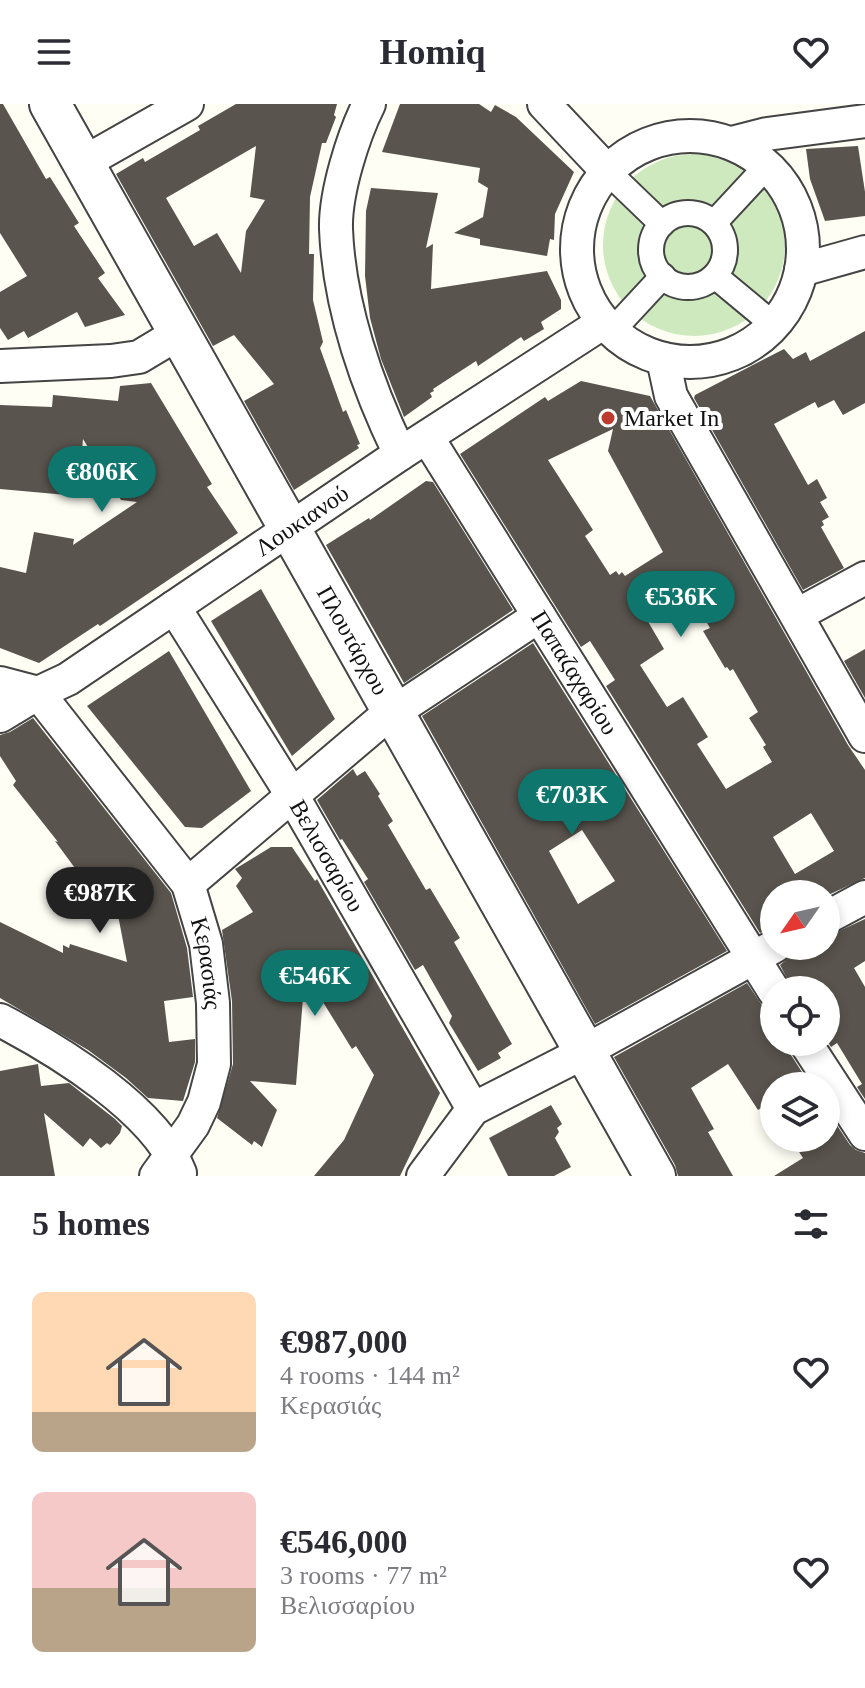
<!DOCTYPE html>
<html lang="en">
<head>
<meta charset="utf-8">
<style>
	:root { --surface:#fff; --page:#f7f7f7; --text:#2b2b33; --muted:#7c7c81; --accent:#0f766e }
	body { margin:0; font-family:"Times New Roman",serif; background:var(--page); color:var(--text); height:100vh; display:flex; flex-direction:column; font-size:30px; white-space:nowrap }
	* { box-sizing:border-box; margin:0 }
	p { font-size:26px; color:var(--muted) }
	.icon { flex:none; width:44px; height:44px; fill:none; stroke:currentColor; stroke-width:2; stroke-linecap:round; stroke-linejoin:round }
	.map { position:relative; height:1072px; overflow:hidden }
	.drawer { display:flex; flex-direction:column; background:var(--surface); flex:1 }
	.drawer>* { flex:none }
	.needle { width:52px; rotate:236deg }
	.fabs { position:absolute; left:760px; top:776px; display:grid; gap:16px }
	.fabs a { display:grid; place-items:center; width:80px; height:80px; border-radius:50%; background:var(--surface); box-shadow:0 4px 12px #0003; font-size:40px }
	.price { position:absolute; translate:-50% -68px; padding:0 18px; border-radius:28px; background:var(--accent); color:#fff; font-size:26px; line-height:52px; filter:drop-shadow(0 2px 4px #0008) }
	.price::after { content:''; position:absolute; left:50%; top:48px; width:24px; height:18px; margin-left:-12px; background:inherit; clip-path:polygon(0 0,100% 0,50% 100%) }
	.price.current { background:#222; color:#fff }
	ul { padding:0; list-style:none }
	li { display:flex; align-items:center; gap:24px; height:200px; padding:0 32px }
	li span { display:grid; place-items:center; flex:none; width:224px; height:160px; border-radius:12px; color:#555 }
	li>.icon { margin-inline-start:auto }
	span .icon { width:96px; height:96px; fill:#fffc; stroke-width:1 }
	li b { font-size:34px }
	h2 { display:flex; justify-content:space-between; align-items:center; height:96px; padding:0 32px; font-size:34px }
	header { display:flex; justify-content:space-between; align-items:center; height:104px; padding:0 32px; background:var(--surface); font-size:36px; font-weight:700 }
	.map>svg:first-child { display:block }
	.green { fill:#cfe9bf }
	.building { fill:#59544d; fill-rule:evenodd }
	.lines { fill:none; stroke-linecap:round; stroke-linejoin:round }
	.pedestrian-casing { stroke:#444; stroke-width:28 }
	.minor-casing { stroke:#444; stroke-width:36 }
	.tertiary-casing { stroke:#444; stroke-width:44 }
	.pedestrian { stroke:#fff; stroke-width:24 }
	.minor { stroke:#fff; stroke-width:32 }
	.tertiary { stroke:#fff; stroke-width:40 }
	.poi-dot { fill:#bc3a2e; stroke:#fff; stroke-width:3 }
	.labels { text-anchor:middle; stroke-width:8; stroke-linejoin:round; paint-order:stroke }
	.poi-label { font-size:24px; fill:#111; stroke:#fff; text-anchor:start }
	.street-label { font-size:24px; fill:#111; stroke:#fff }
</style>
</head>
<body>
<header><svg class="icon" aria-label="menu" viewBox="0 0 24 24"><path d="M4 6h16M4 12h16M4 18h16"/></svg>Homiq<svg class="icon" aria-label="heart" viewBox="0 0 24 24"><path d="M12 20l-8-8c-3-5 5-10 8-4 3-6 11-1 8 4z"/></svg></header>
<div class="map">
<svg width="865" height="1072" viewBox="0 0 865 1072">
	<rect width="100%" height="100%" fill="#fefef5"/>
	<!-- green -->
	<circle class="green" cx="694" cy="141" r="91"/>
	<!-- building -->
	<g class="building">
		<polygon points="0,0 3,0 46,75 50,73 79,119 74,122 105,169 98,174 125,211 85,223 77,208 28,234 24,227 8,236 0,224 0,188 27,172 0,129"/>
		<path d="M236 0H337L334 11 336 13 326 39H322L310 93 309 150H314L313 196 323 238 320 244 343 308 346 306 360 340 357 341 359 344 294 386 244 297 274 280 234 231 213 242 116 70 143 54 145 58 200 26 198 22ZM256 42 250 93 265 96 246 127 241 169 217 129 194 142 166 94Z"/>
		<polygon points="400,0 479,0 491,8 495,1 516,13 574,68 555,110 554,136 550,135 547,152 480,141 480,135 454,129 483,113 488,84 478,78 480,64 382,48"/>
		<polygon points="858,42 865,88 865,112 825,117 810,75 806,45"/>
		<polygon points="371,84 438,89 426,144 433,140 431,185 547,167 561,196 561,205 541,218 544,225 524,237 521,233 478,262 476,257 433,285 434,287 430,289 432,293 404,313 381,255 370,214 365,172 366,107"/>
		<polygon points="865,227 865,299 843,311 834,296 818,304 815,298 774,320 808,381 817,375 827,394 820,398 829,413 822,417 824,421 821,423 844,464 803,486 694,294 695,291 784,245 793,255 806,248 810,257"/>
		<path d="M581 277 650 292 848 641 865 666V774L826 792V790H774V823L760 829 606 582 615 576 590 537 581 543 460 350 545 293 548 297ZM613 325 608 347 663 448 625 472 622 468 619 471 616 467 610 471 585 432 593 426 548 356ZM680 472 710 524 703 527 725 564 727 563 730 567 733 565 758 608 749 614 766 641 763 643 772 658 726 685 697 640 708 633 683 593 667 603 640 561 664 545 639 502 642 499 641 497ZM811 709 834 747 795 770 773 733Z"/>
		<polygon points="151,279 212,380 207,383 238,429 100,522 98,520 39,559 0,544 0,463 26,469 34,428 74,435 73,441 137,398 121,396 83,335 78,392 0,385 0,301 52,303 53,291 118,297 120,282"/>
		<polygon points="426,377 433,378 513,506 404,579 326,441 369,414 370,416"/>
		<polygon points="261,485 335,615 292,652 211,517"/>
		<path d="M533 539 727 847 595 920 422 612ZM582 726 615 777 578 800 549 747Z"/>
		<polygon points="865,545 865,594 844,557"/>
		<polygon points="169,547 251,687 202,724 185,723 87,602"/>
		<polygon points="33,614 171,789 187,844 193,893 164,897 169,938 195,935 195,958 183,997 148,994 126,974 88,946 0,894 0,818 63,849 63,841 69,844 70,840 127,858 118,811 87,772 83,775 55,737 58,738 13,681 16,677 0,652 0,631 10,628"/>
		<polygon points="353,665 357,672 365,667 380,690 378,692 393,717 388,721 426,786 430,784 460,834 454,838 512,940 498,949 501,954 478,967 449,919 452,912 423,861 415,866 364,778 368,775 342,735 340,736 317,696"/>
		<polygon points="271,743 292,743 315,777 317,775 440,989 400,1072 314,1072 344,1036 374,971 356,942 352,945 305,869 296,981 250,977 277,1006 262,1043 254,1037 252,1041 217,1014 233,960 232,897 222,826 253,808 236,782 242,774 235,765"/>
		<polygon points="865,815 865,857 854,864 865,883 865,995 857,983 862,980 837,939 831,943 826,935 826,886 793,886 780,861 791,852 794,842 826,842 826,833"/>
		<polygon points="747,879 774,919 774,938 786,938 789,948 811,982 774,982 774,996 758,1006 728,960 691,984 714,1025 708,1028 733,1072 678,1072 675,1061 614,953"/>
		<polygon points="38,960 41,982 69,979 115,1015 122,1022 120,1029 110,1041 107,1039 101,1044 90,1034 83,1043 44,1009 55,1072 0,1072 0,967"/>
		<polygon points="551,1001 562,1020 557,1024 559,1028 555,1034 571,1063 554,1072 508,1072 489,1034"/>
		<polygon points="826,1005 850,1041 856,1046 865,1049 865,1072 774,1072 803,1054 790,1034 826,1034"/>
	</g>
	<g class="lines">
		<!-- pedestrian casing -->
		<g class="pedestrian-casing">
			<g id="pedestrian">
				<polyline points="608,68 662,120"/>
				<circle cx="688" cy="146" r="37"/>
				<polyline points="714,119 766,63"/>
				<polyline points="715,172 774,221"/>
				<polyline points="612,227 663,172"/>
			</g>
		</g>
		<!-- minor casing -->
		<g class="minor-casing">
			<g id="minor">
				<path d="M369 0C353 32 335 89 336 125 339 201 367 282 400 350"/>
				<polyline points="544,0 608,68"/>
				<circle cx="690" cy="145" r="113"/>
				<polyline points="732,39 767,30 865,17"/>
				<polyline points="83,59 187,0"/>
				<polyline points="801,166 865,148"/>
				<polyline points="663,255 671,292 865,632"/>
				<polyline points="0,262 111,257 139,253 179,229"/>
				<path id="s1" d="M427 333 774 887"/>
				<path id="s2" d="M174 503 292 691 473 1005"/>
				<polyline points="797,511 865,474"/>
				<path id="s3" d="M0 579 38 589 188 780 206 840 213 899 214 960 204 998 193 1021 156 1072"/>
				<path id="s4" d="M0 612 38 589 68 575 400 350 604 218"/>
				<polyline points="188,780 379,618 539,512"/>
				<polyline points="826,814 865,793"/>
				<path d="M0 916C59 947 156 1006 180 1069"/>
				<polyline points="805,938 865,1030"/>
				<polyline points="423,1072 473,1005 567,957 775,842"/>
			</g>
		</g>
		<!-- tertiary casing -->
		<g class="tertiary-casing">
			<g id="tertiary">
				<path id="s5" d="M50 0 655 1072"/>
			</g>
		</g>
		<!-- pedestrian -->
		<use href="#pedestrian" class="pedestrian"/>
		<!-- minor -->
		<use href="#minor" class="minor"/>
		<!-- tertiary -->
		<use href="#tertiary" class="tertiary"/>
	</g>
	<!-- markers -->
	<circle class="poi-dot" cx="608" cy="314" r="8"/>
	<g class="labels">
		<!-- poi labels -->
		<g class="poi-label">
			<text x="624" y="322">Market In</text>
		</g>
		<!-- street labels -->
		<g class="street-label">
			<text dy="8" stroke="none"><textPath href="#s4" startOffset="360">Λουκιανού</textPath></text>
			<text dy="8" stroke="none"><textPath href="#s5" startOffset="616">Πλουτάρχου</textPath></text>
			<text dy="8" stroke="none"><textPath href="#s1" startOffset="278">Παπαζαχαρίου</textPath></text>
			<text dy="8" stroke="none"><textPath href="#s2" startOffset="292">Βελισσαρίου</textPath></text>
			<text dy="8" stroke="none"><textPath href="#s3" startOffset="364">Κερασιάς</textPath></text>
		</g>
	</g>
</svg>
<div class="fabs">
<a><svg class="needle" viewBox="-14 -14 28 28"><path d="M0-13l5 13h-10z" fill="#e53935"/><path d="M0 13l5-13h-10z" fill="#7c7c81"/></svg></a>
<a><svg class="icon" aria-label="locate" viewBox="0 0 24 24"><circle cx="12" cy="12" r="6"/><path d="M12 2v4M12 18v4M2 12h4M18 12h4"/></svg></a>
<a><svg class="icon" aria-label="layers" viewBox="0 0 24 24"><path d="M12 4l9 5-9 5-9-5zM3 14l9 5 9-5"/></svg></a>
</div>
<b class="price" style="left:102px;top:410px">€806K</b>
<b class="price" style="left:681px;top:535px">€536K</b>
<b class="price" style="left:572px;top:733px">€703K</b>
<b class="price current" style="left:100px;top:831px">€987K</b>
<b class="price" style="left:315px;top:914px">€546K</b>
</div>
<section class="drawer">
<h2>5 homes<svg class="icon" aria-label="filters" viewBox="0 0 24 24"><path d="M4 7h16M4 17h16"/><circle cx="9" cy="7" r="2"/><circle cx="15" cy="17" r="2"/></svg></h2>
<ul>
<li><span style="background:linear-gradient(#ffd9b3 75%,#b9a48a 0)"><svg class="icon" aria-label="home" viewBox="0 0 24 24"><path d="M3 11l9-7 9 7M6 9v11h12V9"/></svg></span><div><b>€987,000</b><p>4 rooms · 144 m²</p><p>Κερασιάς</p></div><svg class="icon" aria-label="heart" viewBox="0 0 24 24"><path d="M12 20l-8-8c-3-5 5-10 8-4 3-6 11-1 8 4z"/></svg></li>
<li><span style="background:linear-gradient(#f6c9c9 60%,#b9a48a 0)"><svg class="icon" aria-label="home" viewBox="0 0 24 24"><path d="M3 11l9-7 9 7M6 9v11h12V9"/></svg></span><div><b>€546,000</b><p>3 rooms · 77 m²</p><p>Βελισσαρίου</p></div><svg class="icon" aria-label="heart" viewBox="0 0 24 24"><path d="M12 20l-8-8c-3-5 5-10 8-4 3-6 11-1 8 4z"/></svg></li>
</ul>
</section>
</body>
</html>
